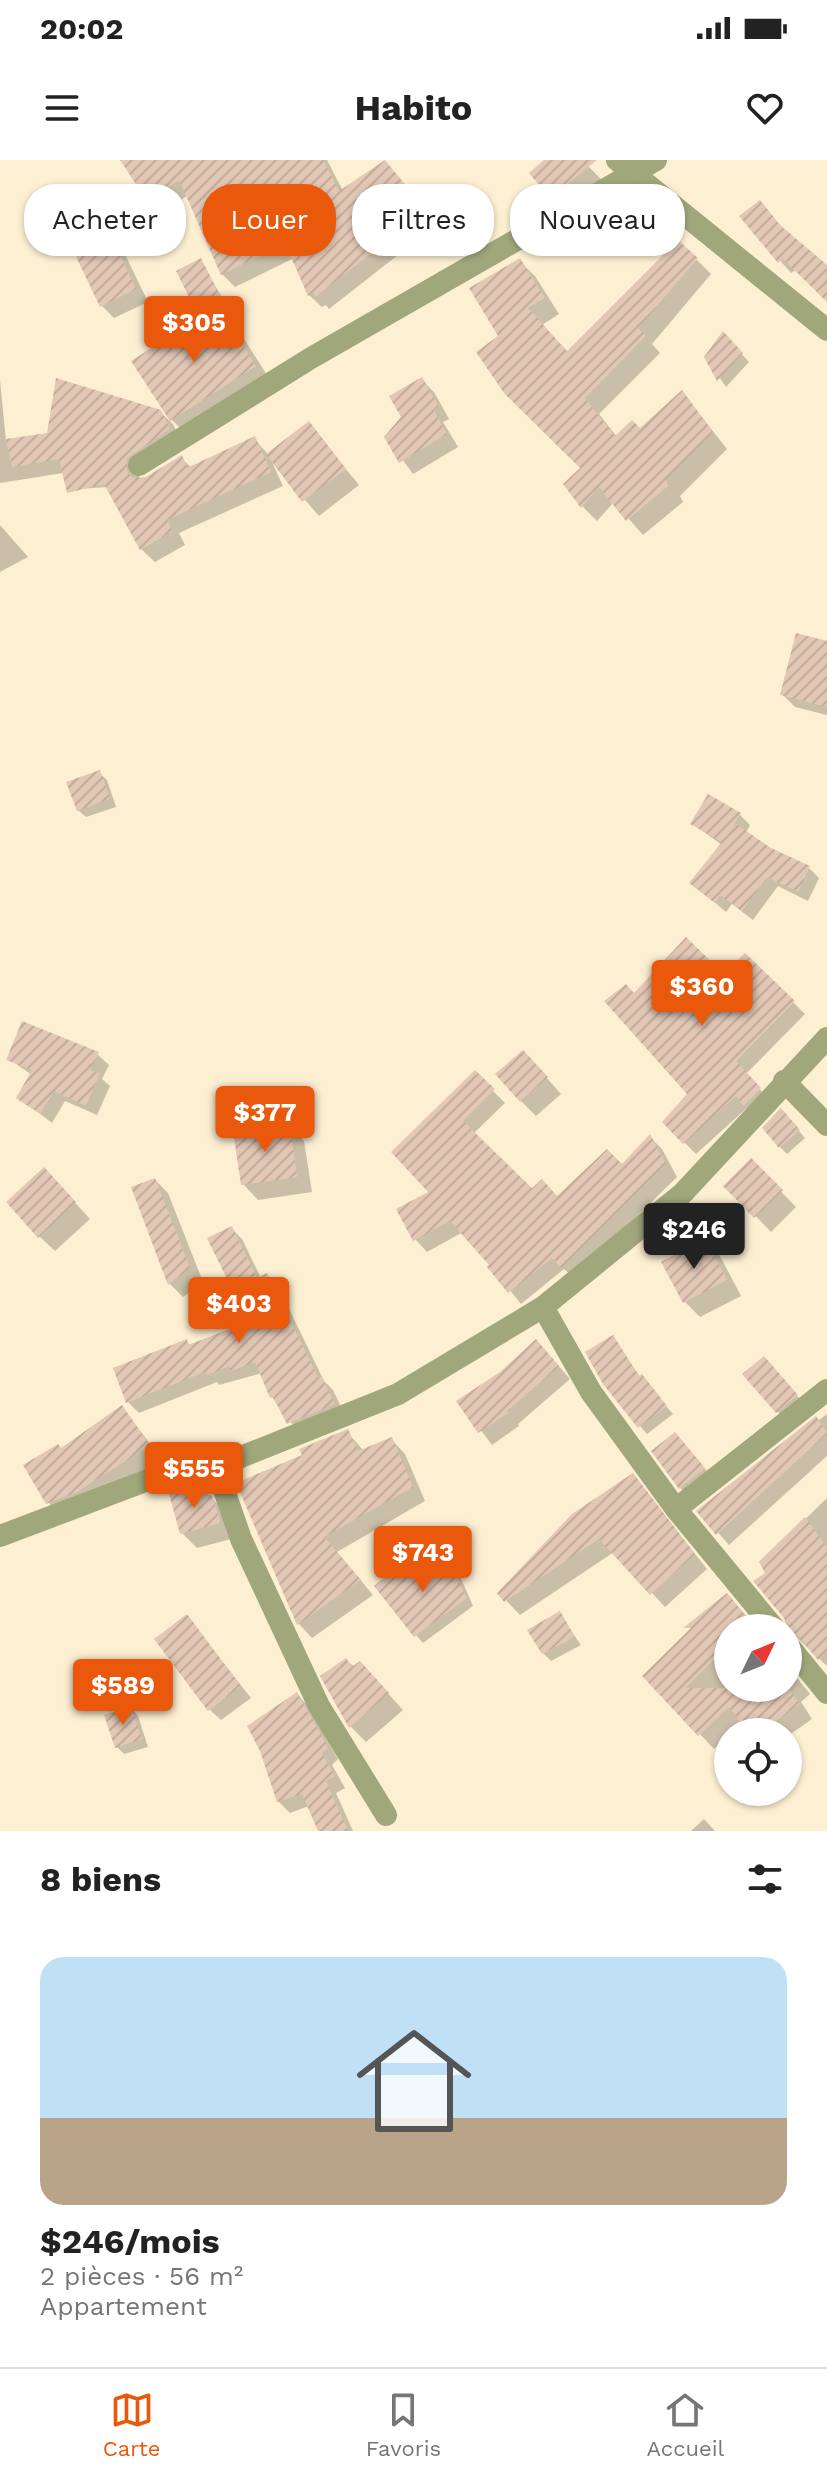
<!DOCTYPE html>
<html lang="fr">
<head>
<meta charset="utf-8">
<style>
	:root { --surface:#fff; --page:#f2f2f2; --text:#222; --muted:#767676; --line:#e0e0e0; --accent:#ea580c }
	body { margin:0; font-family:"Work Sans",sans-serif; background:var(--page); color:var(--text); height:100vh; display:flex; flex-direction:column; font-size:30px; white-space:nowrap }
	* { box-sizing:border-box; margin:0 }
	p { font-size:26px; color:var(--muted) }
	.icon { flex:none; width:44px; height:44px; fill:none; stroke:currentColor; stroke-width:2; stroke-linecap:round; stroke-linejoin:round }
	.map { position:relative; height:1671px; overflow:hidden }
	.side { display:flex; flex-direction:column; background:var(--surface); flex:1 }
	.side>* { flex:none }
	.guide { position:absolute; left:24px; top:24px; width:780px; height:72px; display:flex; gap:16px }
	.needle { width:52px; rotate:47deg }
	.controls { position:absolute; left:714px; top:1454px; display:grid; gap:16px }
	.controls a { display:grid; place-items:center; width:88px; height:88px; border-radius:50%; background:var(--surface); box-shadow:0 2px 6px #0004; font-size:40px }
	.price { position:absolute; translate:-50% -68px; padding:0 18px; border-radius:8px; background:var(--accent); color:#fff; font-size:26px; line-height:52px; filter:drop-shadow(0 2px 4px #0008) }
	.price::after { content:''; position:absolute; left:50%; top:48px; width:24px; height:18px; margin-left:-12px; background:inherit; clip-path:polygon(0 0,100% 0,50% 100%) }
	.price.current { background:#222; color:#fff }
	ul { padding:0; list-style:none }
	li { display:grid; align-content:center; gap:16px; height:424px; padding:0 40px }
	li+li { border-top:2px solid var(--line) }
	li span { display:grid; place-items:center; height:248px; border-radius:24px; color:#555 }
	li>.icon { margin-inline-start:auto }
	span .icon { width:144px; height:144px; fill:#fffc; stroke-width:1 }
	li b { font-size:34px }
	h2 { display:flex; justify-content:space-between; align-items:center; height:96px; padding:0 40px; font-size:34px }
	.pill { padding:0 28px; border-radius:32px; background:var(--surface); box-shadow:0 2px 6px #0004; font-size:28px; line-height:72px }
	.pill.current { background:var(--accent); color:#fff }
	.status { display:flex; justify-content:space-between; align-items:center; height:56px; padding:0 40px; background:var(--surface); direction:ltr }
	.status svg { height:22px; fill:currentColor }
	header { display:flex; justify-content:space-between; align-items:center; height:104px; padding:0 40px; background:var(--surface); font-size:36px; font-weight:700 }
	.tab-bar { display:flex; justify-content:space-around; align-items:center; height:112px; border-top:2px solid var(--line); background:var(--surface); font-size:22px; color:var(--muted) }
	.tab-bar a { display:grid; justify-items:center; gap:4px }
	.tab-bar .current { color:var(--accent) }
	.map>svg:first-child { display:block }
	.shadow { fill:#0003 }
	.building { fill:url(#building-hatch) }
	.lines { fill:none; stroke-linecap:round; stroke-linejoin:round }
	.minor { stroke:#a0a77b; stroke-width:22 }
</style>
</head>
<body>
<div class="status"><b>20:02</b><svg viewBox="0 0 49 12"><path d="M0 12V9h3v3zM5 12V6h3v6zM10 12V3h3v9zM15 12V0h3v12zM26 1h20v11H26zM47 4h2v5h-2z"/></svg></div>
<header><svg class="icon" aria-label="menu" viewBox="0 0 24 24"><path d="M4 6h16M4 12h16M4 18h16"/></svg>Habito<svg class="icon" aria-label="heart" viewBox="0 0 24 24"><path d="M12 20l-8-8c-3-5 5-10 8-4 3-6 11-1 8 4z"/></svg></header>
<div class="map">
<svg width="827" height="1671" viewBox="0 0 827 1671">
	<defs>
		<pattern id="building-hatch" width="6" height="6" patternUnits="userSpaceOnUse" patternTransform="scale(2)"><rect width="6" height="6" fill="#e2c7b5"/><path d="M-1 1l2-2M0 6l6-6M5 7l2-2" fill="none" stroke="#c2ab9b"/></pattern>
	</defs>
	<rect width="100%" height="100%" fill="#fcefd2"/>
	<!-- shadow -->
	<g class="shadow">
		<polygon points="122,0 327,0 343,31 397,15 428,52 392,84 398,95 329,149 326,145 322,147 309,135 294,98 235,127 222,114 188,35 162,53"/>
		<polygon points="547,0 582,0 614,32 567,52 552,37"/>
		<polygon points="86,27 99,40 148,142 114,158 101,145 85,82"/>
		<polygon points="771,55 787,73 827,107 827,140 796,110 791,113 742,57"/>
		<polygon points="696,99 711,114 652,184 660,193 599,254 617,277 640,271 682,232 727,289 680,336 683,342 643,375 614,342 597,361 582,346 586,317 500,177 519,101 535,116 559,154 542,165 568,193"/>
		<polygon points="201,101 227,146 218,150 239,171 276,229 194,282 172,260 204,156 198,149"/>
		<polygon points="723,174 749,202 726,227 706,198"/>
		<polygon points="0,220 6,281 160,252 173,264 182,283 140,311 139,319 146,319 181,298 192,308 254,279 268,294 309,264 359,325 319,356 272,302 283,326 179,373 185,385 155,402 141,389 108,327 77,329 63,313 0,323"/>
		<polygon points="422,220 434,232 449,259 443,262 458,287 413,314 386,277 403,257"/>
		<polygon points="0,365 28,397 0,412"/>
		<polygon points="827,483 827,555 795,547 783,535"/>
		<polygon points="99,613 107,620 116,647 86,657 78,650"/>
		<polygon points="740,655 750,665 746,673 770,689 809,708 819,718 808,741 778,726 753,760 732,744 726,752 692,723 722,685 693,664"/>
		<polygon points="745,795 805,854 746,914 771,941 748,947 696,994 664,962 690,934 724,817"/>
		<polygon points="97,894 109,905 102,919 110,926 97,955 65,941 52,963 18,937 32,915 9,899"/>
		<polygon points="538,908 561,934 536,956 521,941"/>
		<polygon points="475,913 505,943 473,974 532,1030 558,1037 622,1007 650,977 662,989 677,1017 574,1118 564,1109 521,1144 463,1072 427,1092 415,1079"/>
		<polygon points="788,958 805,978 787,994 780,987"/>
		<polygon points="289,965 304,981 312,1032 258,1040 243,1024"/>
		<polygon points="751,1001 796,1047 771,1072 726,1026"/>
		<polygon points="155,1020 168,1033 203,1122 183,1137 170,1124 133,1028"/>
		<polygon points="59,1025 90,1059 55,1091 39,1076"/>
		<polygon points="231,1068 242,1079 261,1118 267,1115 278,1126 324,1221 333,1230 345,1255 299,1273 272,1237 262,1213 219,1225 217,1222 139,1253 128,1242 186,1181 191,1186 251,1163"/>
		<polygon points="705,1080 720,1096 741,1136 700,1157 685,1142"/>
		<polygon points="612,1177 641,1218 673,1254 647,1274 640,1266"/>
		<polygon points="549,1195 570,1219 518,1264 519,1266 492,1285 459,1241"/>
		<polygon points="771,1206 804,1244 784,1259 777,1251"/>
		<polygon points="122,1248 164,1301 93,1347 63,1358 48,1342 62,1290"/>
		<polygon points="827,1254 827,1296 729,1385 699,1351"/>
		<polygon points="347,1272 364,1291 391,1279 405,1294 425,1341 337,1392 373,1435 312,1478 299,1464 239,1324 304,1296"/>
		<polygon points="682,1282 711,1316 688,1335 680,1328"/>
		<polygon points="633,1316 707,1409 665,1447 614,1392 520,1455 499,1433"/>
		<polygon points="201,1328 226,1352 235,1378 197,1388 182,1373"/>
		<polygon points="827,1338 827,1506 789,1470 761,1402"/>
		<polygon points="447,1397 455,1405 473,1446 423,1483 416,1475 403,1417"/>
		<polygon points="730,1439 756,1468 728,1468 728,1528 788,1528 788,1498 790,1509 810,1534 801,1542 812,1559 788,1576 788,1572 749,1572 742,1562 714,1589 645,1516"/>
		<polygon points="559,1454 581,1485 551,1501 543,1493"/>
		<polygon points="187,1457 251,1538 221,1560 209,1549"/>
		<polygon points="346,1501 375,1519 403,1550 366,1582 351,1567 323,1516"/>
		<polygon points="297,1534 308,1546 338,1599 332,1605 345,1628 336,1633 353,1671 321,1671 309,1646 290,1653 278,1641"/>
		<polygon points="131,1548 138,1556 148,1587 124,1594 117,1587"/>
		<polygon points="704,1659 715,1671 691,1671"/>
	</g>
	<!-- building -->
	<g class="building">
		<polygon points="120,0 323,0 339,31 385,0 416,38 381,70 386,82 315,137 313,132 308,136 285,83 221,115 179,20 147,41"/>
		<polygon points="544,0 597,0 550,38 529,13"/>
		<polygon points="87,25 136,129 100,147 71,86 82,81 58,44"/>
		<polygon points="760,40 780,65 827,105 827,142 783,99 778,103 739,56"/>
		<polygon points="678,80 698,98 638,168 646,176 585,238 615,276 632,260 640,268 682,230 713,272 666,320 668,326 626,361 599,327 581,348 563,324 580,308 504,233 476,192 498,176 469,128 520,98 545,138 528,148 567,191"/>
		<polygon points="201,98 221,138 196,151 176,111"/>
		<polygon points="217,146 256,206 170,261 131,201"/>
		<polygon points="723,171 743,193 717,221 704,197"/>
		<polygon points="422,217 439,247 433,249 447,274 399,303 384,277 401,257 389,236"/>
		<polygon points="56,218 161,250 170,269 127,298 127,312 133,318 146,317 182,295 187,308 255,276 271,312 167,360 173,371 140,390 104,324 67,333 59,299 12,307 6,279 47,273"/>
		<polygon points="309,261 346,309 302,342 266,294"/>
		<polygon points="796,473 827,481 827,547 780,535"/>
		<polygon points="100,610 110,639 77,651 66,622"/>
		<polygon points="708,634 741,653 730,672 736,664 771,688 810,706 798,732 767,717 742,751 720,735 715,743 689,723 722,682 690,664"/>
		<polygon points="686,777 724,814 745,793 795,841 736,901 761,928 744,946 736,936 683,984 662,962 687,934 604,841 626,824 634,833"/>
		<polygon points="22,861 99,892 90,910 100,913 86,946 54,931 40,954 16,938 32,910 6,900"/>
		<polygon points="523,890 548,917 520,942 495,914"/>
		<polygon points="475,910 495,929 463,961 532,1028 542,1019 557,1036 607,989 622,1004 650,974 666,1004 561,1108 552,1098 508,1133 487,1107 489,1105 450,1061 413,1081 396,1049 428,1032 391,992"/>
		<polygon points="781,948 800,970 779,988 762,968"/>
		<polygon points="290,963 297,1017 241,1025 233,971"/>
		<polygon points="751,998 783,1030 754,1058 723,1026"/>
		<polygon points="44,1007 76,1042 38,1078 6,1042"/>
		<polygon points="155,1018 190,1108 168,1125 131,1027"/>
		<polygon points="232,1066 257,1118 267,1113 319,1219 322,1217 335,1244 287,1264 273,1237 270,1238 255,1202 231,1211 229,1206 207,1215 205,1212 126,1243 113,1208 187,1179 188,1185 248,1162 207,1078"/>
		<polygon points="705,1078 727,1120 683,1143 661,1102"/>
		<polygon points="613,1175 639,1216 642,1214 667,1246 638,1268 603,1224 585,1192"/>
		<polygon points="536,1179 559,1206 507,1251 508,1253 478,1273 456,1241 500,1212"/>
		<polygon points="764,1196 798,1235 776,1253 742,1214"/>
		<polygon points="122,1245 150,1285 77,1332 46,1344 23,1305 58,1284 61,1288"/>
		<polygon points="816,1256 827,1273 716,1375 696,1351"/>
		<polygon points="348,1269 358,1291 392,1277 413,1327 324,1377 361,1420 297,1465 236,1323 302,1295 299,1289"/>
		<polygon points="675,1272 705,1308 679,1329 651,1291"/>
		<polygon points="633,1313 695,1394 650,1435 599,1379 504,1442 497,1433 572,1354"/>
		<polygon points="202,1325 205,1337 211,1334 221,1363 180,1374 169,1334"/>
		<polygon points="805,1357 827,1387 827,1491 818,1500 798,1476 788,1471 785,1459 753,1421 765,1413 759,1402"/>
		<polygon points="448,1395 467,1438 414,1477 374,1426 397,1407 403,1415"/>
		<polygon points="727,1433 756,1468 728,1468 728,1486 685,1528 788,1528 800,1544 760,1572 747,1572 729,1547 698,1576 642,1516 691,1468 683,1468"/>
		<polygon points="560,1451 575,1477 542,1494 527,1470"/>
		<polygon points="187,1454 241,1526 208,1551 154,1479"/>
		<polygon points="346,1498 352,1507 360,1501 389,1533 349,1568 320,1516"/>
		<polygon points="297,1532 328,1587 322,1593 335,1616 326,1621 348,1671 318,1671 302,1634 277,1642 260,1591 247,1566"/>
		<polygon points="131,1546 142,1579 115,1588 104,1555"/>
	</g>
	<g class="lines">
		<!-- minor -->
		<g class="minor">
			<polyline points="617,0 827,170"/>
			<polyline points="139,305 311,198 656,0"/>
			<polyline points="784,921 827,965"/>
			<polyline points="543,1147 591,1232 676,1349 774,1468"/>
			<polyline points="216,1307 241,1379 319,1546 386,1655"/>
			<polyline points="676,1349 827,1230"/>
			<polyline points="0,1376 148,1320 216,1307 398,1234 543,1147 683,1033 827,878"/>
			<polyline points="788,1485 827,1533"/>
		</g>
	</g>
</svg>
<div class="controls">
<a><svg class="needle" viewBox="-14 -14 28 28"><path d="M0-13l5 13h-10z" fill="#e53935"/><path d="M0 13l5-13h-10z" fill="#767676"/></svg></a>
<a><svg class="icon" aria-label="locate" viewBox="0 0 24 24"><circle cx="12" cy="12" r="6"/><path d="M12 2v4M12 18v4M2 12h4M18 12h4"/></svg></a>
</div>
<b class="price" style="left:194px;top:204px">$305</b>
<b class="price" style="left:702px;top:868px">$360</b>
<b class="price" style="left:265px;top:994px">$377</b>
<b class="price current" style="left:694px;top:1111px">$246</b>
<b class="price" style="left:239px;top:1185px">$403</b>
<b class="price" style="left:194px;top:1350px">$555</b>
<b class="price" style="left:423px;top:1434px">$743</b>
<b class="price" style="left:123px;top:1567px">$589</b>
<div class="guide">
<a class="pill">Acheter</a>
<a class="pill current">Louer</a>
<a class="pill">Filtres</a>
<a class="pill">Nouveau</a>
</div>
</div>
<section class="side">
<h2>8 biens<svg class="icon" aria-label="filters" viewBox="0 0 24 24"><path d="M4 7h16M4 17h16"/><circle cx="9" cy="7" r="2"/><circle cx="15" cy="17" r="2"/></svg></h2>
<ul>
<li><span style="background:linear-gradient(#bfe0f5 65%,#b9a48a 0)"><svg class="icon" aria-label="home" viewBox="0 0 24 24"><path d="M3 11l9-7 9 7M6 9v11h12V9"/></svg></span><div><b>$246/mois</b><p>2 pièces · 56 m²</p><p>Appartement</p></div></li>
</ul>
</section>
<nav class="tab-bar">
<a class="current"><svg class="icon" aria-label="map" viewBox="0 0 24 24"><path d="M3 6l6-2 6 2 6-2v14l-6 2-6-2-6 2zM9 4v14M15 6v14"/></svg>Carte</a>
<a><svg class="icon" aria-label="saved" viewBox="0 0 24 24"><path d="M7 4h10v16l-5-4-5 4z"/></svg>Favoris</a>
<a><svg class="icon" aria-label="home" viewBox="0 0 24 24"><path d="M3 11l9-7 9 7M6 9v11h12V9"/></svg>Accueil</a>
</nav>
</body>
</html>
